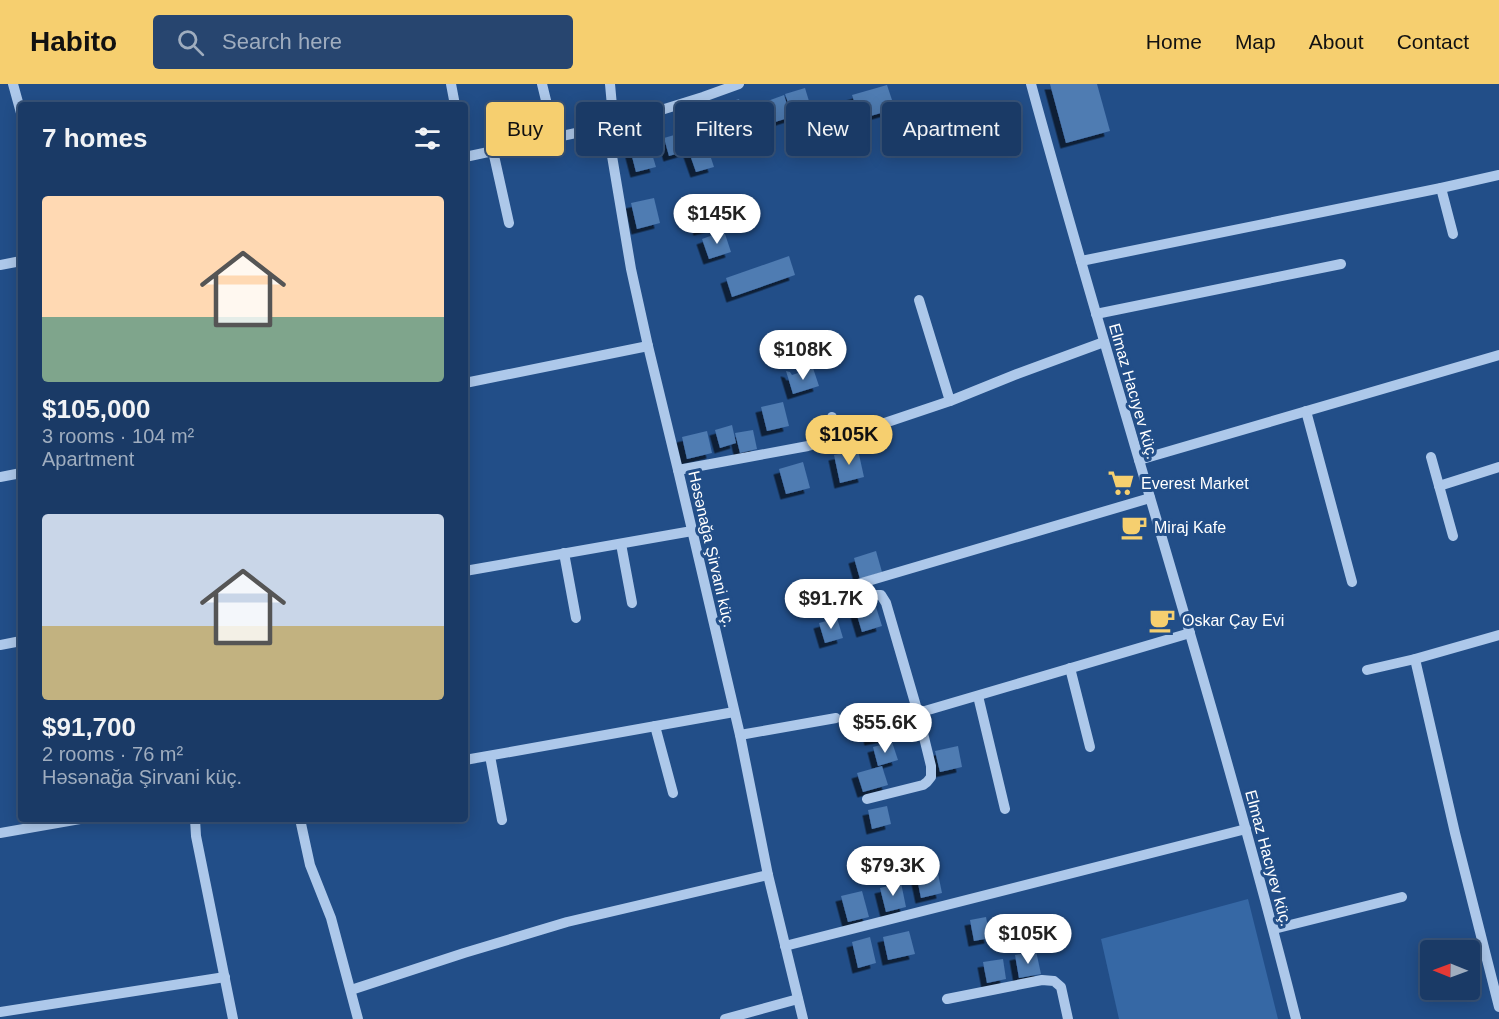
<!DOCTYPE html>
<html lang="en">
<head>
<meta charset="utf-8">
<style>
	:root { --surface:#1a3a66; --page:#27456f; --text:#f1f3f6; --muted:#9fadbf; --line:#38547a; --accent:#f6cf6f }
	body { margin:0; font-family:Arial,sans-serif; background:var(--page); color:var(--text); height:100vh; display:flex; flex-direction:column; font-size:22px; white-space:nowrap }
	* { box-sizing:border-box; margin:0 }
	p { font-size:20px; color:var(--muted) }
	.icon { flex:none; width:33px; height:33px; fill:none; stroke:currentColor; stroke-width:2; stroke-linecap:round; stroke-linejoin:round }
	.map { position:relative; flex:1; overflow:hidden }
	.drawer { position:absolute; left:18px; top:18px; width:450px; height:720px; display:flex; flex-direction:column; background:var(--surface); border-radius:6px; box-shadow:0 3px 15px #0003,0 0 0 2px var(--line) }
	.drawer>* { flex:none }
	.top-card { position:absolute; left:486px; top:18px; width:570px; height:54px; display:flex; gap:12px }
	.needle { width:39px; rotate:271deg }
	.tools { position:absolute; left:1420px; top:856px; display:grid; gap:12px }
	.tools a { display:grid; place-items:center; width:60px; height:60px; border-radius:6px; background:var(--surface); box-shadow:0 3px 15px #0003,0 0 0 2px var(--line); font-size:30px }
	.price { position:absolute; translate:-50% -51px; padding:0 14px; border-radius:21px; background:#fff; color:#222; font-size:20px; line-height:39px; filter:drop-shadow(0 2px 3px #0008) }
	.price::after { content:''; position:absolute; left:50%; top:36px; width:18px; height:14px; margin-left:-9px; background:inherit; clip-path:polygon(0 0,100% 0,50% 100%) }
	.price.current { background:var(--accent); color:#111 }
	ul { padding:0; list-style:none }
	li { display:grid; align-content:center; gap:12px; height:318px; padding:0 24px }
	li span { display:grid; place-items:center; height:186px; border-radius:6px; color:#555 }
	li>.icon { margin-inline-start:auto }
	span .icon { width:108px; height:108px; fill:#fffc; stroke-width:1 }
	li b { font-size:26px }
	h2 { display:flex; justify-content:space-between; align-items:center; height:72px; padding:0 24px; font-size:26px }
	.tag { padding:0 21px; border-radius:6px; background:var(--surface); box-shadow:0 3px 15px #0003,0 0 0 2px var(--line); font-size:21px; line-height:54px }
	.tag.current { background:var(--accent); color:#111 }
	header { display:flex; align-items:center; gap:36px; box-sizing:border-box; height:84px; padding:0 30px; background:var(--accent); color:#111 }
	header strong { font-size:28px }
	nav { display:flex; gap:33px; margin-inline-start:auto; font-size:21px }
	.search { width:420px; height:54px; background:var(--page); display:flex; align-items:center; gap:15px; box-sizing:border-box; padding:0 21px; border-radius:6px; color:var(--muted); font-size:22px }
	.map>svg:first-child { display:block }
	.green { fill:#3668a5 }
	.building { fill:#4f7bb2; filter:url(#shadow) }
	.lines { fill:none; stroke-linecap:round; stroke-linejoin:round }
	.minor { stroke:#adc8ea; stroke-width:10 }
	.labels { text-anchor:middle; stroke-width:6; stroke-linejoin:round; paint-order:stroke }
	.street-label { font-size:16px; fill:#fff; stroke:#224e88 }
	.poi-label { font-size:16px; fill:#fff; stroke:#224e88; text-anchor:start }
</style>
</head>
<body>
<header>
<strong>Habito</strong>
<div class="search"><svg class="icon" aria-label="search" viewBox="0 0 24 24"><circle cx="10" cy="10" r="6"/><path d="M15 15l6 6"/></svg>Search here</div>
<nav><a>Home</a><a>Map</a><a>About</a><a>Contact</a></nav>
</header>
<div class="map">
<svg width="1499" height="935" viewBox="0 0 1499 935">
	<defs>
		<filter id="shadow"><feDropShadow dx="-5.5" dy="5.5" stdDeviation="0" flood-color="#0009"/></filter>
	</defs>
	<rect width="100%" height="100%" fill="#224e88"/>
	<!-- green -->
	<polygon class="green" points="1248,815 1278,935 1119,935 1101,855"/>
	<!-- building -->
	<g class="building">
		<polygon points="1050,0 1097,0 1110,47 1066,59"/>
		<polygon points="887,1 895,25 860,35 852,11"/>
		<polygon points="805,4 812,27 793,33 785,10"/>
		<polygon points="784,11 791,33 772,39 765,18"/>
		<polygon points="739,15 749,45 730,52 720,21"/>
		<polygon points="681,49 686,67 669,72 664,54"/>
		<polygon points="649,60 656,83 636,88 630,65"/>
		<polygon points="707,62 714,83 696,88 689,68"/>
		<polygon points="654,114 660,139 637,145 631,119"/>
		<polygon points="715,117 721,141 699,146 693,122"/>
		<polygon points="724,147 731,168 709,175 702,155"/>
		<polygon points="789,172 795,191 732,213 726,194"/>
		<polygon points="813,284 819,302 793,310 786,287 790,288 792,291"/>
		<polygon points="783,318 789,342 767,347 761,323"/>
		<polygon points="732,341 736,359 720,364 715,346"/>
		<polygon points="753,346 757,365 740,369 735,349"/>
		<polygon points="707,347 712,369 687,375 682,353"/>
		<polygon points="858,366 864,393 840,399 834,371"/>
		<polygon points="803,378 810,404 786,410 779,385"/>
		<polygon points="876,467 882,488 860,495 854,474"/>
		<polygon points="876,523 882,542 862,548 856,528"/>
		<polygon points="837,534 843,554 825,559 819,539"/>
		<polygon points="891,625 896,651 870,656 864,631"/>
		<polygon points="892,658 898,676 878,682 873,663"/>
		<polygon points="958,662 962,683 940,688 935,667"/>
		<polygon points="882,682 888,701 863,708 857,689"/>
		<polygon points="887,722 891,740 872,745 868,726"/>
		<polygon points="936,780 942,809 921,814 915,785"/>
		<polygon points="901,799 906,823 886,828 880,804"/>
		<polygon points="862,807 869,833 848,838 841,812"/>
		<polygon points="986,833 990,854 974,857 970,836"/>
		<polygon points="909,847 915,870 888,876 883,853"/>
		<polygon points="870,853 876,879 858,884 852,858"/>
		<polygon points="1036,867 1041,890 1019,894 1015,871"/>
		<polygon points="1003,875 1006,895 987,899 983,878"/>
	</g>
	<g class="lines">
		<!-- minor -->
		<g class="minor">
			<polyline points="13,0 21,29"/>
			<polyline points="451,0 455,21"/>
			<polyline points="542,0 555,53"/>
			<polyline points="610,0 613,33 612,72 631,185 648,262 678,386 740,651 768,791 803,935"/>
			<path d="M1031 0C1116 312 1217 621 1296 935"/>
			<polyline points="493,67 509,139"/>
			<polyline points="465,73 613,41 703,13 739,0"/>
			<polyline points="1441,104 1453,150"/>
			<polyline points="1081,177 1441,104 1499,91"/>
			<polyline points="0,181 21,177"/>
			<polyline points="919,216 950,317"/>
			<polyline points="1096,230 1341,180"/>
			<polyline points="465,299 648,262"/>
			<polyline points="1306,327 1352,498"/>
			<polyline points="832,333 840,354"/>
			<polyline points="1431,373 1453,452"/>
			<polyline points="1139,376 1499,271"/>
			<polyline points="678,386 808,362 840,354 950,317 1017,290 1104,258"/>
			<polyline points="0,393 21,389"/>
			<polyline points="1439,402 1499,383"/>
			<polyline points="621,460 632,519"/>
			<polyline points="564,469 576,534"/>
			<polyline points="465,487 692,447"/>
			<polyline points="824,510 1150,414"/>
			<polyline points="833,523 875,511 881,511 886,519 918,629 931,682 931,693 927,698 923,701 867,715"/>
			<polyline points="0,561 21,557"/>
			<polyline points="1415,575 1455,749 1499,923"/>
			<polyline points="1070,584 1090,663"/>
			<polyline points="1367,586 1415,575 1499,551"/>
			<polyline points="978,612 1005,725"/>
			<polyline points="918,629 1190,549"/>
			<polyline points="655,642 673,709"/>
			<polyline points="740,651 836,634"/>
			<polyline points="490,672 502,736"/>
			<polyline points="465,676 734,628"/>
			<polyline points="195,735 196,752 233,935"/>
			<polyline points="300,735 310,781 331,834 358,935"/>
			<polyline points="0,749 80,735"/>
			<polyline points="1274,845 1402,813"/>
			<polyline points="785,862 1246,745"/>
			<polyline points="351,906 464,869 567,838 768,791"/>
			<polyline points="947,915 1042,896 1054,897 1061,903 1068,935"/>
			<polyline points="0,928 225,893"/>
			<polyline points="725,935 798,915"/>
		</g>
	</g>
	<!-- icons -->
	<defs>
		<g id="supermarket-bare" transform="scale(2.07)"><path d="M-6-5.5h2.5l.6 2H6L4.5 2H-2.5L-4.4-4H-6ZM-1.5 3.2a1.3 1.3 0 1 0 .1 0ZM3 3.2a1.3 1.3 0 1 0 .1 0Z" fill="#f6cf6f" stroke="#224e88" stroke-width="2.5" paint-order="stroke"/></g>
		<g id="cafe-bare" transform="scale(2.07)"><path d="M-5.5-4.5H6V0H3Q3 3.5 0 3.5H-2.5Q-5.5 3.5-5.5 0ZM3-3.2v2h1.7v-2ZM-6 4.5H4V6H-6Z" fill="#f6cf6f" stroke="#224e88" stroke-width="2.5" paint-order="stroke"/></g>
	</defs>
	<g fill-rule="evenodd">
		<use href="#supermarket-bare" x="1121" y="399"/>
		<use href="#cafe-bare" x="1134" y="443"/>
		<use href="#cafe-bare" x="1162" y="536"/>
	</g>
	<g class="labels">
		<!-- street labels -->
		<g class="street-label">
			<text transform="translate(1134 307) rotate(74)" y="6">Elmaz Hacıyev küç.</text>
			<text transform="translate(712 465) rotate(77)" y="6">Həsənağa Şirvani küç.</text>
			<text transform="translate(1269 774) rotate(75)" y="6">Elmaz Hacıyev küç.</text>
		</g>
		<!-- poi labels -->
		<g class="poi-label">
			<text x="1141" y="405">Everest Market</text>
			<text x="1154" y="449">Miraj Kafe</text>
			<text x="1182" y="542">Oskar Çay Evi</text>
		</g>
	</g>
</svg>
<div class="tools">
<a><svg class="needle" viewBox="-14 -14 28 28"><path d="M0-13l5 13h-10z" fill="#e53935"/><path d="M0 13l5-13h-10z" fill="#9fadbf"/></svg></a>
</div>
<b class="price" style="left:717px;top:161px">$145K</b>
<b class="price" style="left:803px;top:297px">$108K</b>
<b class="price current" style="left:849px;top:382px">$105K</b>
<b class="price" style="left:831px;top:546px">$91.7K</b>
<b class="price" style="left:885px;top:670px">$55.6K</b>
<b class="price" style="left:893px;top:813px">$79.3K</b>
<b class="price" style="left:1028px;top:881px">$105K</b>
<div class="top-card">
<a class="tag current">Buy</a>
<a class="tag">Rent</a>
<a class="tag">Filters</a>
<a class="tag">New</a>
<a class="tag">Apartment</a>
</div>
<section class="drawer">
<h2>7 homes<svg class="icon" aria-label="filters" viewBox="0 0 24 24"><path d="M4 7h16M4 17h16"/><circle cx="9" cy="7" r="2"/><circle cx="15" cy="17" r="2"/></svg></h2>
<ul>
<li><span style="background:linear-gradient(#ffd9b3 65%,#7fa58c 0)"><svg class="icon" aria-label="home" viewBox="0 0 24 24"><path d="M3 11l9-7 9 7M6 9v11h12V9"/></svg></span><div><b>$105,000</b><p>3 rooms · 104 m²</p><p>Apartment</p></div></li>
<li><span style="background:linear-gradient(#c9d6e8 60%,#c2b280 0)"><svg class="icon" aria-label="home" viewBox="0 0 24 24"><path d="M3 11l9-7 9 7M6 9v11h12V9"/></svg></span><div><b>$91,700</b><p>2 rooms · 76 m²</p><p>Həsənağa Şirvani küç.</p></div></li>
</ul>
</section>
</div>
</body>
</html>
